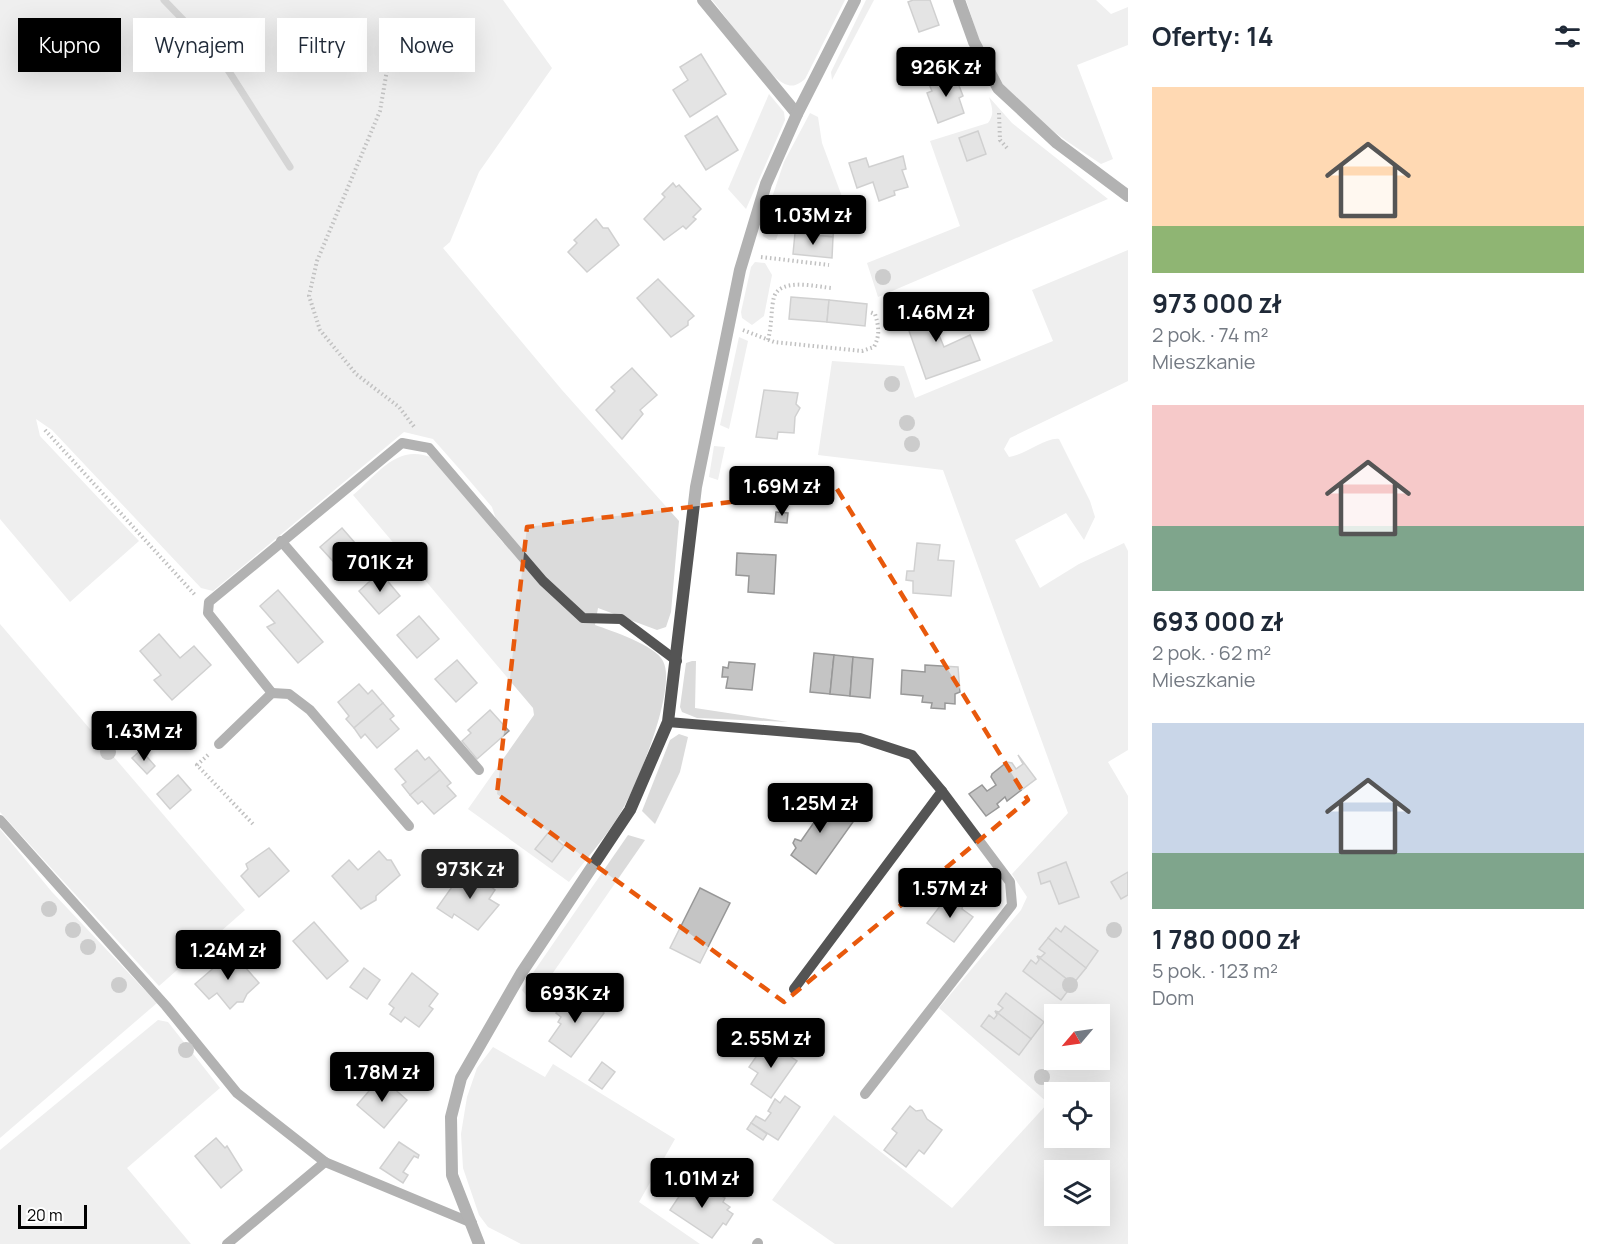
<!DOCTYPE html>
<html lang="pl">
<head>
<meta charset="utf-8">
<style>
	:root { --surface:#fff; --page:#f6f6f7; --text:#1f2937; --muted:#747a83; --accent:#000 }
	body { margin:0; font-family:Manrope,sans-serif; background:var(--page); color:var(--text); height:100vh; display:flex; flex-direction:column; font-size:22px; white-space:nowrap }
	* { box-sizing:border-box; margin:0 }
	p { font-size:20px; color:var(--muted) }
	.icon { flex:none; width:33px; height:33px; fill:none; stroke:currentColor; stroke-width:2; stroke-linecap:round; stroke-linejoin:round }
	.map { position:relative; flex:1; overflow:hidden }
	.details { display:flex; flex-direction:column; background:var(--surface); width:480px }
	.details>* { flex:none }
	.hud { position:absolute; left:18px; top:18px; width:570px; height:54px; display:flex; gap:12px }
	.needle { width:39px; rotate:241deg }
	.fabs { position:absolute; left:1044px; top:1004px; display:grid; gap:12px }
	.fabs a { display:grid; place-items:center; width:66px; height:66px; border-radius:0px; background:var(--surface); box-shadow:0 6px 24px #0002; font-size:30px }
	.scale { position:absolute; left:18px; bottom:15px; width:69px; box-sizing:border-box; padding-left:6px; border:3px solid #000; border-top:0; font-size:16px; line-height:21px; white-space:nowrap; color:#000; -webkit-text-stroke:4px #fff; paint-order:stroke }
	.price { position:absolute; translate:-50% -51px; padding:0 14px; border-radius:6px; background:var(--accent); color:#fff; font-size:20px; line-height:39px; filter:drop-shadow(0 2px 3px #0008) }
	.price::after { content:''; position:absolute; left:50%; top:36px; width:18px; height:14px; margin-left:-9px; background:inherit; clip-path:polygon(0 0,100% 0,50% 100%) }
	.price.selected { background:#222; color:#fff }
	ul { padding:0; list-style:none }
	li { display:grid; align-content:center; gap:12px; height:318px; padding:0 24px }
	li span { display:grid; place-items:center; height:186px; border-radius:0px; color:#555 }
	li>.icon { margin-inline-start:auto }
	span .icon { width:108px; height:108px; fill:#fffc; stroke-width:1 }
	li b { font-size:26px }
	h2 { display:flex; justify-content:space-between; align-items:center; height:72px; padding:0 24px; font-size:26px }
	.chip { padding:0 21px; border-radius:0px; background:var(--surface); box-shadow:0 6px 24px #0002; font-size:21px; line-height:54px }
	.chip.selected { background:var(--accent); color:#fff }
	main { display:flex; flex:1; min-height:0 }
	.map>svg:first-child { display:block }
	.green { fill:#dbdbdb; fill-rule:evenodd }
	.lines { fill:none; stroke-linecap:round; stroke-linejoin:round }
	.stream { stroke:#a2a2a2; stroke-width:7 }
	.building { fill:#c4c4c4; stroke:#989898; stroke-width:1.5 }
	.path { stroke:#767676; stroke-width:4; stroke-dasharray:1.5 3; stroke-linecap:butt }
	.lane { stroke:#545454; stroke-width:10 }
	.street { stroke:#545454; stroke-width:12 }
	.tree { fill:#8e8e8e }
	.marked { fill:none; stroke:#e8590c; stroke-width:4.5; stroke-dasharray:12 8; stroke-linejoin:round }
</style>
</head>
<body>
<main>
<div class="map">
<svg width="1128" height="1244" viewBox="0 0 1128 1244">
	<rect width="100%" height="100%" fill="#fff"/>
	<!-- green -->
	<g class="green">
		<path d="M0 0H503L552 68 479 172 450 242 443 248 562 390 679 521 671 612 666 627 657 630 598 608 595 625C612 631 655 645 663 661 678 688 634 795 616 820 602 842 584 861 569 882L468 809 534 715 533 708 353 495C379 473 397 443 433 458L504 544 492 507 463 473 433 439 404 432 213 591 201 588 52 430 36 419 40 436 139 541 70 602 0 519Z"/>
		<path d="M712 0H845L805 79C800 83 795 87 788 85 769 81 727 17 712 0Z"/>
		<polygon points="866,0 874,0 832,80 831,72"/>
		<path d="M966 0H1096L1111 14 1128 7V45L1077 65 1113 159 1101 164C1065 140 1024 114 998 78 982 55 975 26 966 0Z"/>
		<polygon points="769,94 784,112 785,120 746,209 728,189"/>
		<path d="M989 97 1012 123 1108 199 878 297 867 263 960 226 930 141 988 123C995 114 992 107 989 97Z"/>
		<polygon points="810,113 818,117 822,143 844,202 791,197 776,240 769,240 763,236 762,227 784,162"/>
		<path d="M1128 250V381L1010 438 1004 449 1009 457C1025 455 1046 437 1059 439L1090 501 1095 517 1084 540 1066 513 1015 540 1040 588 1079 564 1124 543 1128 551V750L1108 762 1128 796V1244H835L772 1200 834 1115 952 1208 1048 1103 939 1008 1021 910 1027 897 1012 874 1068 813 943 470 818 455 832 361 904 366 915 398 1053 341 1032 290ZM1054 1014H1100V1059H1054ZM1054 1092H1100V1137H1054ZM1054 1170H1100V1215H1054Z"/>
		<polygon points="755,262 765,263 772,275 764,316 752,325 742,318 741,312 751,267"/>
		<polygon points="739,337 748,341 729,429 720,425"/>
		<polygon points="714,446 725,447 718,480 709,477"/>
		<polygon points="0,624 245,910 159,986 0,812"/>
		<polygon points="692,661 696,661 695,708 788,722 697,718 682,712 680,707 686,663"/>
		<polygon points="679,734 688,737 680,772 655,824 642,811 670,740"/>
		<polygon points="0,829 52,892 157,1003 0,1138"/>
		<polygon points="628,835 645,840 532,1003 522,990 526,983"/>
		<polygon points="158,1020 168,1022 220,1088 127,1168 191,1244 0,1244 0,1150"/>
		<polygon points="493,1047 545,1077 553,1064 675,1139 639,1202 700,1244 521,1244 488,1227 479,1215 463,1168 461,1134 467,1097 477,1068"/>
	</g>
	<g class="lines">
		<!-- stream -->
		<polyline class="stream" points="164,0 221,59 290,167"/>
	</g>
	<!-- building -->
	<g class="building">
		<polygon points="913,0 930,0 939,25 919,32 908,2"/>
		<polygon points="701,54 726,94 690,117 673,90 688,80 680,67"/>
		<polygon points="954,73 963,96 959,98 964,113 938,123 927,93 932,91 928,82"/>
		<polygon points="717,116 738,150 706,170 685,136"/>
		<polygon points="978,131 986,154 967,161 959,138"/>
		<polygon points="903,156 906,169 902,170 908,187 894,191 895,195 879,201 873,182 857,188 849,163 866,158 869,167"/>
		<polygon points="673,183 676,187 679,185 701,209 693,217 696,219 686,229 683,226 664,240 644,219 665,197 662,194"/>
		<polygon points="797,213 835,216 833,237 795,233"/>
		<polygon points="596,219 603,228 608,228 619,245 587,272 568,252 577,243 574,240"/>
		<polygon points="795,233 833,237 832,258 793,254"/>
		<polygon points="658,279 694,316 688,321 688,325 671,337 637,298"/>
		<polygon points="791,297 829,300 827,322 789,319"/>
		<polygon points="927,299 933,315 931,316 944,347 970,335 980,360 926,379 901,308"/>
		<polygon points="829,300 867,304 865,326 827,322"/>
		<polygon points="632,368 657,395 640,410 643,414 622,439 596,410 615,391 611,387"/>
		<polygon points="764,390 798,393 796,404 800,408 795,417 794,433 778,432 777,439 756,437"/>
		<polygon points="744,472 787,477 784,501 741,497"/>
		<polygon points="776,512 788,513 787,523 775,522"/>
		<polygon points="342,528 362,551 341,570 320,547"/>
		<polygon points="917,543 940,545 938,560 954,561 951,596 913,593 913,581 906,580 907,571 914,571"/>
		<polygon points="737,553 776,555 774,594 748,592 749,576 736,575"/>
		<polygon points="380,572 400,596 379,614 359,591"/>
		<polygon points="278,590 323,642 298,663 267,627 275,623 260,606"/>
		<polygon points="419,616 439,639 417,658 397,635"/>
		<polygon points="159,634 180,658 194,646 211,665 172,700 154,680 161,675 140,651"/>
		<polygon points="814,653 834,655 830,694 810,692"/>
		<polygon points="834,655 853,657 850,696 830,694"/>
		<polygon points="853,657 873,659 870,698 850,696"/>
		<polygon points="457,660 477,683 456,702 435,679"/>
		<polygon points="729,662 755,664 752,690 726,688 728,677 722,677 723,667 728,668"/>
		<polygon points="925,665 958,667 960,692 955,694 955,704 945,703 945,709 931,708 932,703 922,702 923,696 901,694 902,670 925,672"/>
		<polygon points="359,684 368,694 372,690 383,703 354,728 346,719 349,716 338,702"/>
		<polygon points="383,703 394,716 390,719 399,729 377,748 365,734 361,738 354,728"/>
		<polygon points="490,710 509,731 477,759 462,741 471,733 468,730"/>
		<polygon points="141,750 155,766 147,774 132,758"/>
		<polygon points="417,750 425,760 429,757 440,770 410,795 402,785 406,782 395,769"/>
		<polygon points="1018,755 1036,779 1007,801 1005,797 997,804 999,807 986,816 969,794 982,785 987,791 996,785 991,777 992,774 1007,762 1012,763 1016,769 1023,764"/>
		<polygon points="440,770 451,783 447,786 456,796 434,814 422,801 418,804 410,795"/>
		<polygon points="178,775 191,790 170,809 157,794"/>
		<polygon points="814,794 853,822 816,874 791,855 796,848 793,843 795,839 801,841 815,821 802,811"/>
		<polygon points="548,833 564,846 552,862 535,849"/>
		<polygon points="269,848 289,871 259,897 241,876 248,869 246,864"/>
		<polygon points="379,851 387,860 391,860 400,875 376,896 376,900 361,909 332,876 349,860 358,870"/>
		<polygon points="1066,862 1079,897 1059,904 1050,881 1041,884 1038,873"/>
		<polygon points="466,867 495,890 489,899 499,905 478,930 454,914 452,918 437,908"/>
		<polygon points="1128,872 1128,895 1121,899 1111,882"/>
		<polygon points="700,888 730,903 700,963 670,948"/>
		<polygon points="947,897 954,902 958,900 963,904 962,909 973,917 954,942 927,923"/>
		<polygon points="314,922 348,961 327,979 293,941"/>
		<polygon points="1065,926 1098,951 1086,968 1048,938 1056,928 1061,932"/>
		<polygon points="1048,938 1086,968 1073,984 1037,956 1041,957 1045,953 1039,949"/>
		<polygon points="202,948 208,954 194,967 188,960"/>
		<polygon points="232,952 259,983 247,994 243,1002 237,1002 230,1009 217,993 209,999 195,984"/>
		<polygon points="1037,956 1073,984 1061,1000 1023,971 1031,960 1036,964 1039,960"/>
		<polygon points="364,968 380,980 367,999 350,987"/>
		<polygon points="412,973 438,994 429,1006 433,1009 419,1027 405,1017 401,1022 390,1014 394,1008 389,1004"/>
		<polygon points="1006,993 1044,1022 1031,1039 995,1011 999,1012 1003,1008 998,1004"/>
		<polygon points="577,994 592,1004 596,1003 604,1013 571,1057 549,1041 561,1024 558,1022 561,1017 556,1013 563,1003 569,1007"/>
		<polygon points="995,1011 1031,1039 1019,1055 981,1026 989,1015 994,1019 997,1015"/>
		<polygon points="767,1041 797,1061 771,1098 751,1084 758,1073 749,1067"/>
		<polygon points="602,1062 615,1072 602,1089 589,1080"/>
		<polygon points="381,1077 407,1100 384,1128 357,1105"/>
		<polygon points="785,1096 800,1107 778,1140 751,1123 756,1116 765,1121 771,1113 768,1111 775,1099 780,1103"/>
		<polygon points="910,1106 916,1111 922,1110 927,1119 942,1130 924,1154 919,1150 906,1167 884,1150 897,1133 892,1129"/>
		<polygon points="751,1123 767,1134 763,1140 747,1129"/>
		<polygon points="216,1138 225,1148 227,1146 242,1170 221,1188 195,1156"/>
		<polygon points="399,1142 419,1155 418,1158 414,1156 403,1172 408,1175 403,1183 380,1168"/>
		<polygon points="690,1180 709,1193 711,1189 725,1198 723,1202 730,1207 727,1210 733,1214 726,1225 723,1223 712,1238 670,1210"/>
	</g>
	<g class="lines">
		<!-- path -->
		<g class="path">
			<polyline points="387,39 387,70 380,111 317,261 309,296 320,330 356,374 399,407 415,428"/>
			<polyline points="999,113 1000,140 1007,148"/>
			<polyline points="761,257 829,265"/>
			<path d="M743 330 774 342 862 351 874 347C880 335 879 327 875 314L870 312"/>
			<path d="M768 340C772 325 771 308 774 297 781 277 817 287 832 288"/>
			<polyline points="45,430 196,596"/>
			<polyline points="208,755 197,765 253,824"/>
		</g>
		<!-- lane -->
		<g class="lane">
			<polyline points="281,541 479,770"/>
			<polyline points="272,693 208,613 209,602 402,443 429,448 543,581 583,618 621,619 677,661"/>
			<polyline points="668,722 860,738 912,755 942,791 794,989"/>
			<polyline points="219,744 272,693 289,694 310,710 409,826"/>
			<polyline points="0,820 166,1006 237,1093 325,1162 472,1223"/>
			<polyline points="865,1094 1012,905 1010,882 942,791"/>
			<polyline points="227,1244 325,1162"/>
			<polyline points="757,1244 758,1243"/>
		</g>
		<!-- street -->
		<g class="street">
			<polyline points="703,0 797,114"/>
			<polyline points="959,0 974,42 998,88 1057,143 1128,196"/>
			<polyline points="479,1244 452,1175 451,1117 461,1078 522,972 630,810 668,722 696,487 740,270 766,184 797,114 855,0"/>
		</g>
	</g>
	<!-- trees -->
	<g class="tree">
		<circle cx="883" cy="277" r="8"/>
		<circle cx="892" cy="384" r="8"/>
		<circle cx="907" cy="423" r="8"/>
		<circle cx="912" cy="444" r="8"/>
		<circle cx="108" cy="752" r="8"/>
		<circle cx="49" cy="909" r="8"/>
		<circle cx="73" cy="930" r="8"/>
		<circle cx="1114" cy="930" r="8"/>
		<circle cx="88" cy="947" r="8"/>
		<circle cx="119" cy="985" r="8"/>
		<circle cx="1070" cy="985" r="8"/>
		<circle cx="186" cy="1050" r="8"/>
		<circle cx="1042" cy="1077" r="8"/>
	</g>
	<!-- marked area -->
	<path d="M0 0H1128V1244H0ZM837 489 1028 800 784 1002 497 794 527 527Z" fill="#fff" fill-opacity=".55" fill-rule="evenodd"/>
	<path class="marked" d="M837 489 1028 800 784 1002 497 794 527 527Z"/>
</svg>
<div class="fabs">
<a><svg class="needle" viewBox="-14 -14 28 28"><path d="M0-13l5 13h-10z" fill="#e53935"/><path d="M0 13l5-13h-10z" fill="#747a83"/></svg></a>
<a><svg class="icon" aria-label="locate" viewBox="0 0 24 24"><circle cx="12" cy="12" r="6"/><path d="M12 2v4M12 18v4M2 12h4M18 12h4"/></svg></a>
<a><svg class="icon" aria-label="layers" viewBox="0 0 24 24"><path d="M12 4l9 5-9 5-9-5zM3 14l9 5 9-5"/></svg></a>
</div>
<div class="scale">20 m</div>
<b class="price" style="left:946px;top:98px">926K zł</b>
<b class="price" style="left:813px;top:246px">1.03M zł</b>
<b class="price" style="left:936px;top:343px">1.46M zł</b>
<b class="price" style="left:782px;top:517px">1.69M zł</b>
<b class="price" style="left:380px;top:593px">701K zł</b>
<b class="price" style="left:144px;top:762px">1.43M zł</b>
<b class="price" style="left:820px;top:834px">1.25M zł</b>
<b class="price selected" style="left:470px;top:900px">973K zł</b>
<b class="price" style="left:950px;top:919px">1.57M zł</b>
<b class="price" style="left:228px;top:981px">1.24M zł</b>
<b class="price" style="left:575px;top:1024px">693K zł</b>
<b class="price" style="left:771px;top:1069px">2.55M zł</b>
<b class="price" style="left:382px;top:1103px">1.78M zł</b>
<b class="price" style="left:702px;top:1209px">1.01M zł</b>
<div class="hud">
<a class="chip selected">Kupno</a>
<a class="chip">Wynajem</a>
<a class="chip">Filtry</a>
<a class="chip">Nowe</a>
</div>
</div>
<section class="details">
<h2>Oferty: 14<svg class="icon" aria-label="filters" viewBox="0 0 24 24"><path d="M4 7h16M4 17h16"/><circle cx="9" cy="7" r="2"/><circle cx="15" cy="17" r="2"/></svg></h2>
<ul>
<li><span style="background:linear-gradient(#ffd9b3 75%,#8fb573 0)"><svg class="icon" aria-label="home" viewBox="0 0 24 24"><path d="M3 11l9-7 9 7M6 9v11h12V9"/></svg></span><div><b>973 000 zł</b><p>2 pok. · 74 m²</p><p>Mieszkanie</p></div></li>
<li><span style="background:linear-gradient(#f6c9c9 65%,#7fa58c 0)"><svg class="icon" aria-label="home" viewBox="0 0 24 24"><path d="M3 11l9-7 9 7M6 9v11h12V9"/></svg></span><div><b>693 000 zł</b><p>2 pok. · 62 m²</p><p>Mieszkanie</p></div></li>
<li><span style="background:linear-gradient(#c9d6e8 70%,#7fa58c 0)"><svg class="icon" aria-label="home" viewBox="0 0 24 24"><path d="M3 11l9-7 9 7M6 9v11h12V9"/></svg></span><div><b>1 780 000 zł</b><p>5 pok. · 123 m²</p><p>Dom</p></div></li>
</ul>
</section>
</main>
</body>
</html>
